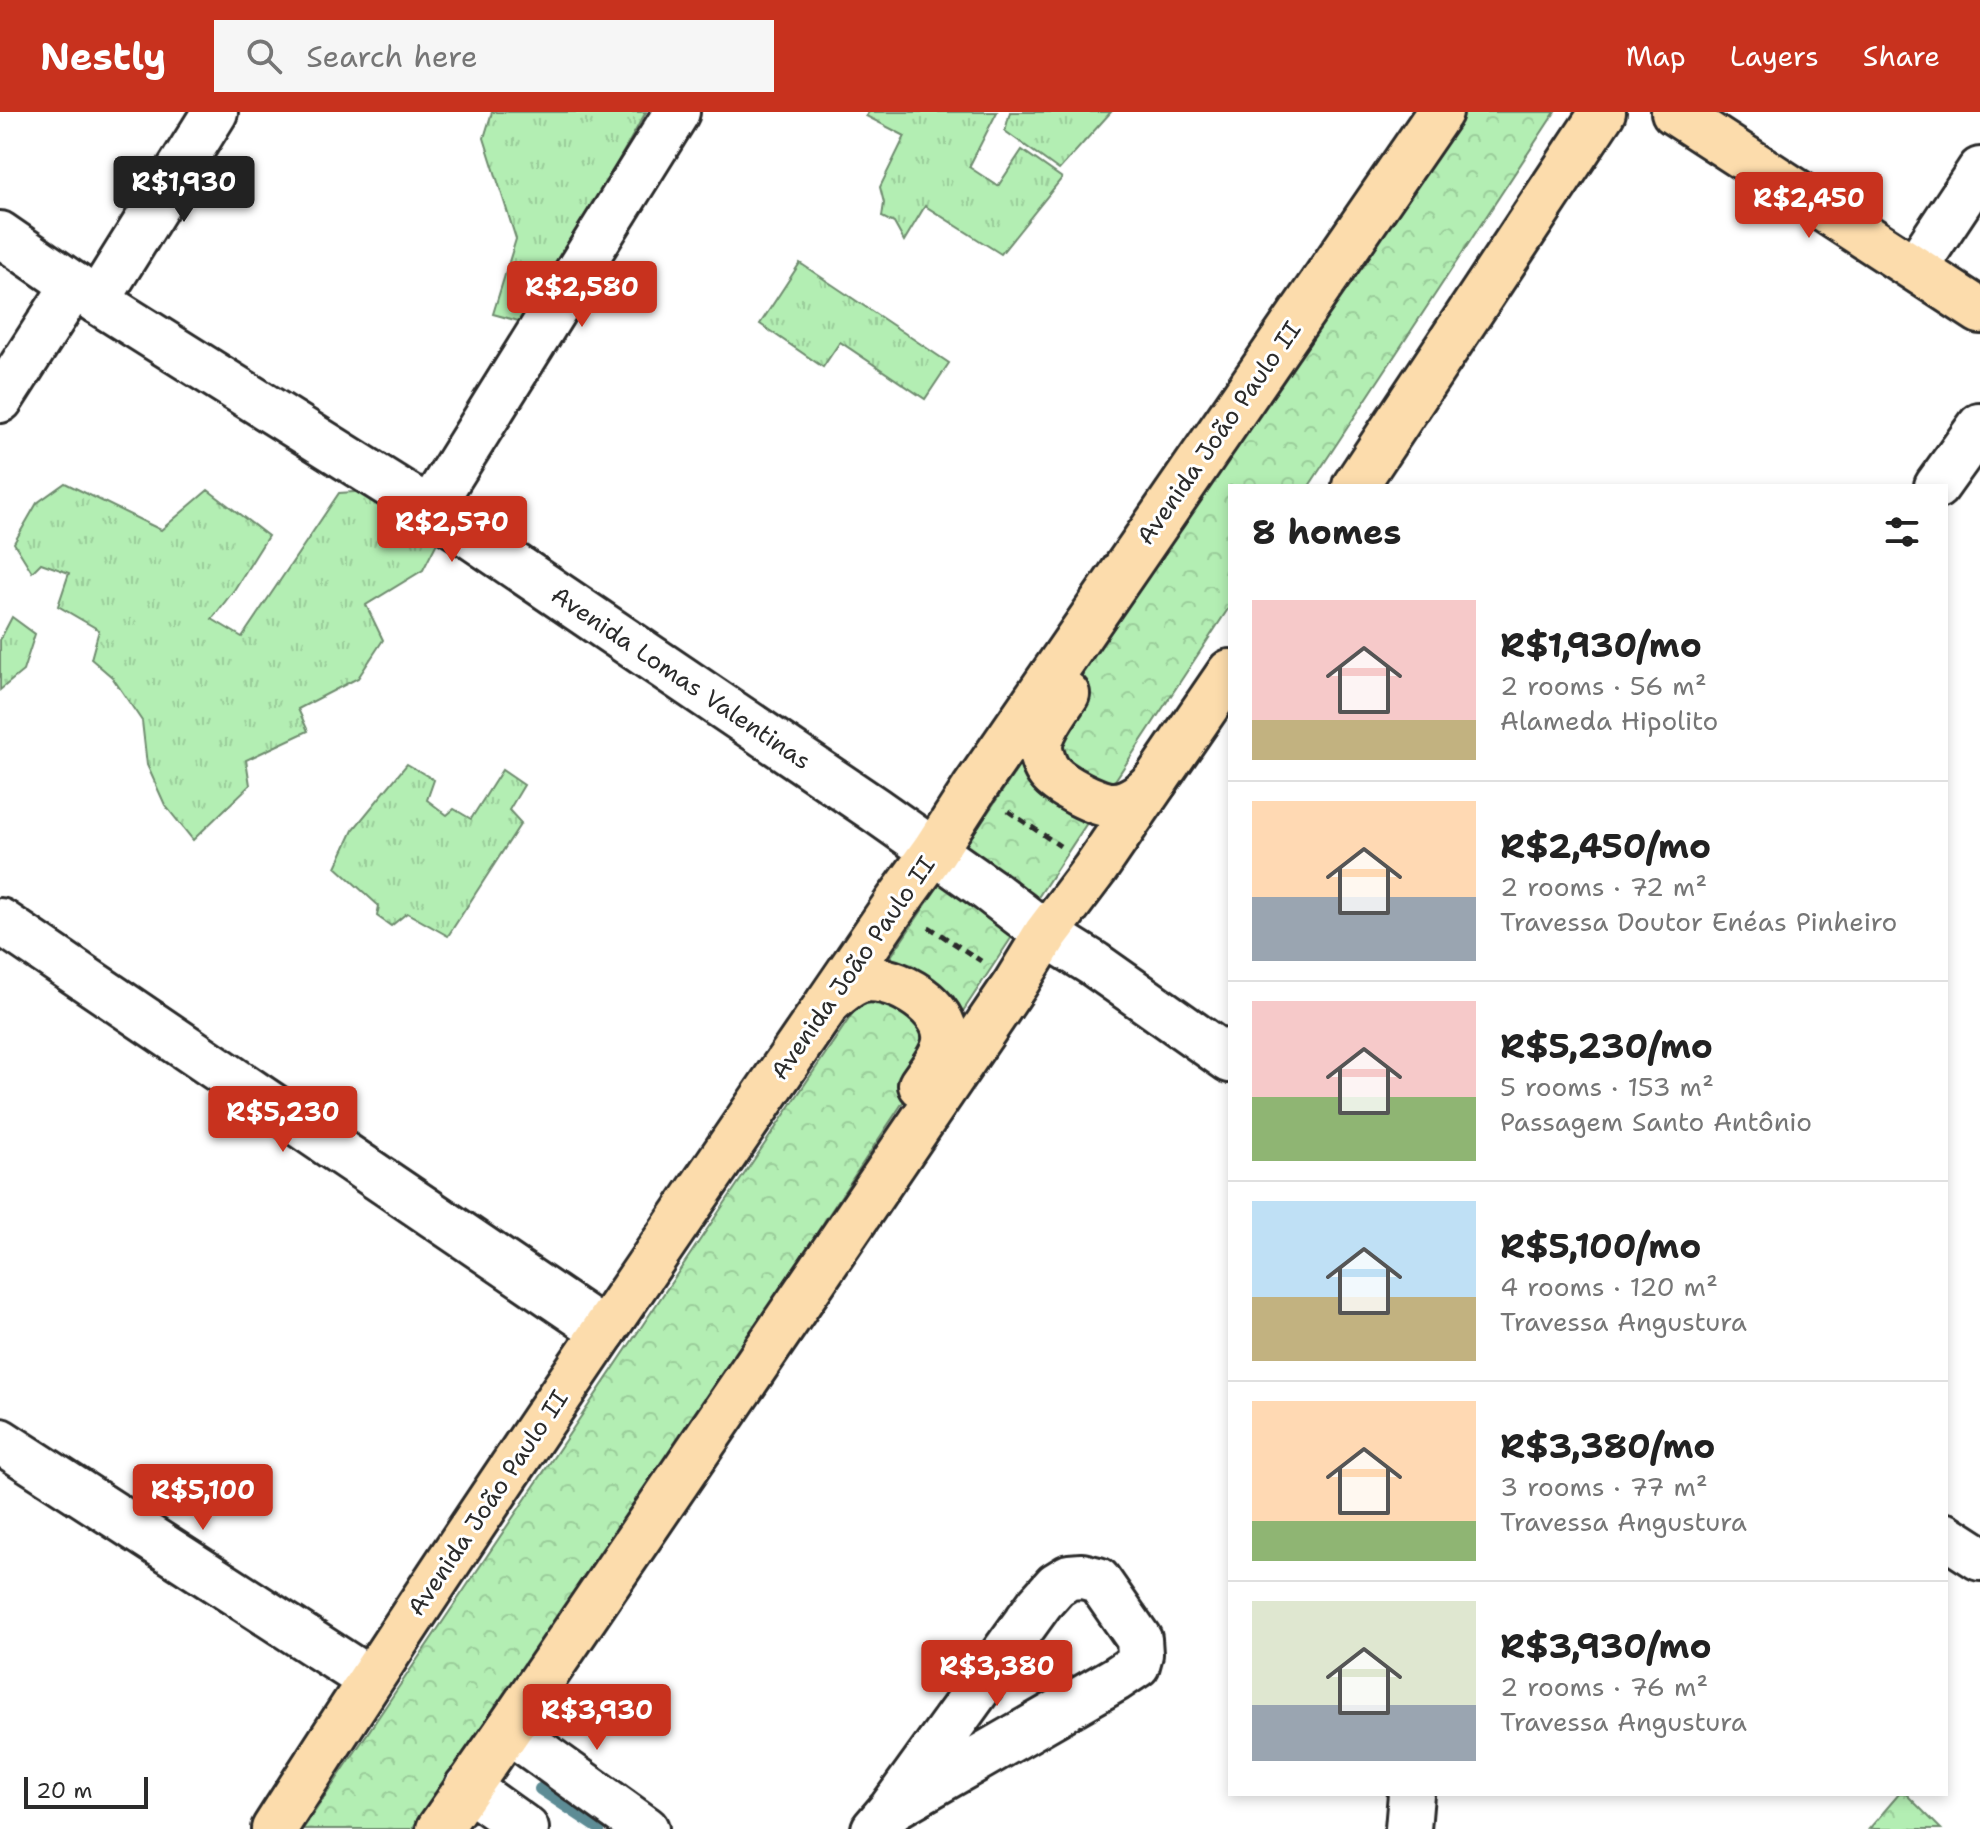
<!DOCTYPE html>
<html lang="en">
<head>
<meta charset="utf-8">
<style>
	:root { --surface:#fff; --page:#f6f6f6; --text:#222; --muted:#767676; --line:#e0e0e0; --accent:#c8321e }
	body { margin:0; font-family:"Shantell Sans",sans-serif; background:var(--page); color:var(--text); height:100vh; display:flex; flex-direction:column; font-size:30px; white-space:nowrap }
	* { box-sizing:border-box; margin:0 }
	p { font-size:26px; color:var(--muted) }
	.icon { flex:none; width:44px; height:44px; fill:none; stroke:currentColor; stroke-width:2; stroke-linecap:round; stroke-linejoin:round }
	.map { position:relative; flex:1; overflow:hidden }
	.details { position:absolute; left:1228px; top:372px; width:720px; height:1312px; display:flex; flex-direction:column; background:var(--surface); border-radius:0px; box-shadow:0 4px 12px #0003 }
	.details>* { flex:none }
	.scale { position:absolute; left:24px; bottom:20px; width:124px; box-sizing:border-box; padding-left:8px; border:4px solid #2b2b2b; border-top:0; font-size:22px; line-height:28px; white-space:nowrap; color:#2b2b2b; -webkit-text-stroke:6px #fff; paint-order:stroke }
	.price { position:absolute; translate:-50% -68px; padding:0 18px; border-radius:8px; background:var(--accent); color:#fff; font-size:26px; line-height:52px; filter:drop-shadow(0 2px 4px #0008) }
	.price::after { content:''; position:absolute; left:50%; top:48px; width:24px; height:18px; margin-left:-12px; background:inherit; clip-path:polygon(0 0,100% 0,50% 100%) }
	.price.selected { background:#222; color:#fff }
	ul { padding:0; list-style:none }
	li { display:flex; align-items:center; gap:24px; height:200px; padding:0 24px }
	li+li { border-top:2px solid var(--line) }
	li span { display:grid; place-items:center; flex:none; width:224px; height:160px; border-radius:0px; color:#555 }
	li>.icon { margin-inline-start:auto }
	span .icon { width:96px; height:96px; fill:#fffc; stroke-width:1 }
	li b { font-size:34px }
	h2 { display:flex; justify-content:space-between; align-items:center; height:96px; padding:0 24px; font-size:34px }
	header { display:flex; align-items:center; gap:48px; box-sizing:border-box; height:112px; padding:0 40px; background:var(--accent); color:#fff }
	header strong { font-size:38px }
	nav { display:flex; gap:44px; margin-inline-start:auto; font-size:28px }
	.search { width:560px; height:72px; background:var(--page); display:flex; align-items:center; gap:20px; box-sizing:border-box; padding:0 28px; border-radius:0px; color:var(--muted); font-size:30px }
	.map>svg:first-child { display:block }
	.grass { fill:url(#grass-tufts); stroke:#6f8c6f; stroke-width:2 }
	.forest { fill:url(#forest-crowns); stroke:#6f8c6f; stroke-width:2 }
	.lines { fill:none; stroke-linecap:round; stroke-linejoin:round }
	.stream { stroke:#5d8c95; stroke-width:12 }
	.minor-casing { stroke:#2b2b2b; stroke-width:50 }
	.major-casing { stroke:#2b2b2b; stroke-width:50 }
	.path { stroke:#2b2b2b; stroke-width:5; stroke-dasharray:8 6; stroke-linecap:butt }
	.minor { stroke:#fff; stroke-width:44 }
	.major { stroke:#fcdcac; stroke-width:44 }
	.labels { text-anchor:middle; stroke-width:6; stroke-linejoin:round; paint-order:stroke }
	.street-label { font-size:24px; fill:#2b2b2b; stroke:#fff }
</style>
</head>
<body>
<header>
<strong>Nestly</strong>
<div class="search"><svg class="icon" aria-label="search" viewBox="0 0 24 24"><circle cx="10" cy="10" r="6"/><path d="M15 15l6 6"/></svg>Search here</div>
<nav><a>Map</a><a>Layers</a><a>Share</a></nav>
</header>
<div class="map">
<svg width="1980" height="1717" viewBox="0 0 1980 1717">
	<defs>
		<pattern id="grass-tufts" width="24" height="20" patternUnits="userSpaceOnUse" patternTransform="scale(2)"><rect width="24" height="20" fill="#b3eeb3"/><path d="M3 7l-1-3M5 7V3M7 7l1-3M15 17l-1-3M17 17v-4M19 17l1-3" fill="none" stroke="#9acc9a"/></pattern>
		<pattern id="forest-crowns" width="20" height="18" patternUnits="userSpaceOnUse" patternTransform="scale(2)"><rect width="20" height="18" fill="#b3eeb3"/><path d="M2 6a3 3 0 1 1 6 0M12 15a3 3 0 1 1 6 0" fill="none" stroke="#9acc9a"/></pattern>
	</defs>
	<rect width="100%" height="100%" fill="#fff"/>
	<filter id="ink" filterUnits="userSpaceOnUse"><feTurbulence type="fractalNoise" baseFrequency=".0125" numOctaves="2"/><feDisplacementMap in="SourceGraphic" scale="16" xChannelSelector="R" yChannelSelector="G"/><feConvolveMatrix kernelMatrix="1 2 1 2 8 2 1 2 1" color-interpolation-filters="sRGB"/></filter>
	<g filter="url(#ink)">
		<!-- grass -->
		<g class="grass">
			<polygon points="492,0 646,0 526,211 493,202 516,127 484,26"/>
			<polygon points="869,0 997,0 969,55 998,74 1022,38 1062,66 1001,142 925,94 904,129 894,111 882,105 884,91 880,75 905,24 866,4"/>
			<polygon points="1010,0 1111,0 1059,58 1005,19"/>
			<polygon points="800,151 949,251 925,287 840,230 823,255 760,212"/>
			<polygon points="65,371 161,418 208,378 268,424 234,478 212,507 242,525 339,381 370,379 442,421 423,458 366,493 383,528 358,566 298,597 308,619 246,648 250,673 193,728 165,693 147,653 142,609 112,565 91,547 99,518 58,494 69,461 41,451 32,460 14,431 37,391"/>
			<polygon points="12,505 35,522 23,559 0,578 0,528"/>
			<polygon points="407,652 434,668 427,688 447,703 454,697 471,707 502,658 524,673 509,698 521,711 448,824 407,801 391,814 377,804 379,794 336,755 353,718"/>
		</g>
		<!-- forest -->
		<g class="forest">
			<polygon points="1460,0 1555,0 1309,374 1230,374 1230,494 708,1286 412,1717 303,1717"/>
			<polygon points="1899,1682 1906,1682 1941,1717 1869,1717"/>
		</g>
		<g class="lines">
			<!-- stream -->
			<polyline class="stream" points="540,1677 600,1717"/>
			<!-- minor casing -->
			<g class="minor-casing">
				<g id="minor">
					<polyline points="0,122 97,189 465,420 874,697 989,778 1046,822 1094,852 1230,948"/>
					<polyline points="1915,156 1980,58"/>
					<polyline points="97,189 215,0"/>
					<polyline points="0,288 74,173"/>
					<polyline points="1937,374 1980,314"/>
					<polyline points="429,398 677,0"/>
					<polyline points="0,809 604,1219"/>
					<polyline points="0,1329 370,1568"/>
					<polyline points="1946,1424 1980,1446"/>
					<polyline points="508,1618 646,1717"/>
					<polyline points="467,1675 526,1717"/>
					<polyline points="874,1717 892,1696 1040,1491 1056,1473 1069,1465 1082,1464 1098,1468 1139,1527 1140,1542 1137,1553 1116,1567 892,1696"/>
					<polyline points="1408,1717 1411,1682"/>
				</g>
			</g>
			<!-- major casing -->
			<g class="major-casing">
				<g id="major">
					<polyline points="1674,0 1980,199"/>
					<polyline points="1355,374 1603,0"/>
					<path d="M1067 582C1058 596 1039 620 1040 637 1041 644 1045 655 1049 660 1059 673 1098 694 1114 693 1132 692 1144 680 1156 668"/>
					<path d="M828 891C837 883 847 873 859 869 888 860 943 891 945 923 947 941 930 959 921 973"/>
					<path d="M274 1717C474 1404 686 1099 895 793L934 739 974 677 1440 0"/>
					<polyline points="439,1717 508,1618 1016,871 1046,822 1095,757 1230,560"/>
				</g>
			</g>
			<!-- path -->
			<g class="path">
				<polyline points="1008,699 1060,734"/>
				<polyline points="929,815 981,849"/>
			</g>
			<!-- minor -->
			<use href="#minor" class="minor"/>
			<!-- major -->
			<use href="#major" class="major"/>
		</g>
	</g>
	<g class="labels">
		<!-- street labels -->
		<g class="street-label">
			<text transform="translate(1219 321) rotate(-55)" y="8">Avenida João Paulo II</text>
			<text transform="translate(681 566) rotate(34)" y="8">Avenida Lomas Valentinas</text>
			<text transform="translate(853 856) rotate(-55)" y="8">Avenida João Paulo II</text>
			<text transform="translate(488 1391) rotate(-56)" y="8">Avenida João Paulo II</text>
		</g>
	</g>
</svg>
<div class="scale">20 m</div>
<b class="price selected" style="left:184px;top:112px">R$1,930</b>
<b class="price" style="left:1809px;top:128px">R$2,450</b>
<b class="price" style="left:582px;top:217px">R$2,580</b>
<b class="price" style="left:452px;top:452px">R$2,570</b>
<b class="price" style="left:283px;top:1042px">R$5,230</b>
<b class="price" style="left:203px;top:1420px">R$5,100</b>
<b class="price" style="left:997px;top:1596px">R$3,380</b>
<b class="price" style="left:597px;top:1640px">R$3,930</b>
<section class="details">
<h2>8 homes<svg class="icon" aria-label="filters" viewBox="0 0 24 24"><path d="M4 7h16M4 17h16"/><circle cx="9" cy="7" r="2"/><circle cx="15" cy="17" r="2"/></svg></h2>
<ul>
<li><span style="background:linear-gradient(#f6c9c9 75%,#c2b280 0)"><svg class="icon" aria-label="home" viewBox="0 0 24 24"><path d="M3 11l9-7 9 7M6 9v11h12V9"/></svg></span><div><b>R$1,930/mo</b><p>2 rooms · 56 m²</p><p>Alameda Hipolito</p></div></li>
<li><span style="background:linear-gradient(#ffd9b3 60%,#9aa5b1 0)"><svg class="icon" aria-label="home" viewBox="0 0 24 24"><path d="M3 11l9-7 9 7M6 9v11h12V9"/></svg></span><div><b>R$2,450/mo</b><p>2 rooms · 72 m²</p><p>Travessa Doutor Enéas Pinheiro</p></div></li>
<li><span style="background:linear-gradient(#f6c9c9 60%,#8fb573 0)"><svg class="icon" aria-label="home" viewBox="0 0 24 24"><path d="M3 11l9-7 9 7M6 9v11h12V9"/></svg></span><div><b>R$5,230/mo</b><p>5 rooms · 153 m²</p><p>Passagem Santo Antônio</p></div></li>
<li><span style="background:linear-gradient(#bfe0f5 60%,#c2b280 0)"><svg class="icon" aria-label="home" viewBox="0 0 24 24"><path d="M3 11l9-7 9 7M6 9v11h12V9"/></svg></span><div><b>R$5,100/mo</b><p>4 rooms · 120 m²</p><p>Travessa Angustura</p></div></li>
<li><span style="background:linear-gradient(#ffd9b3 75%,#8fb573 0)"><svg class="icon" aria-label="home" viewBox="0 0 24 24"><path d="M3 11l9-7 9 7M6 9v11h12V9"/></svg></span><div><b>R$3,380/mo</b><p>3 rooms · 77 m²</p><p>Travessa Angustura</p></div></li>
<li><span style="background:linear-gradient(#dfe7d0 65%,#9aa5b1 0)"><svg class="icon" aria-label="home" viewBox="0 0 24 24"><path d="M3 11l9-7 9 7M6 9v11h12V9"/></svg></span><div><b>R$3,930/mo</b><p>2 rooms · 76 m²</p><p>Travessa Angustura</p></div></li>
</ul>
</section>
</div>
</body>
</html>
